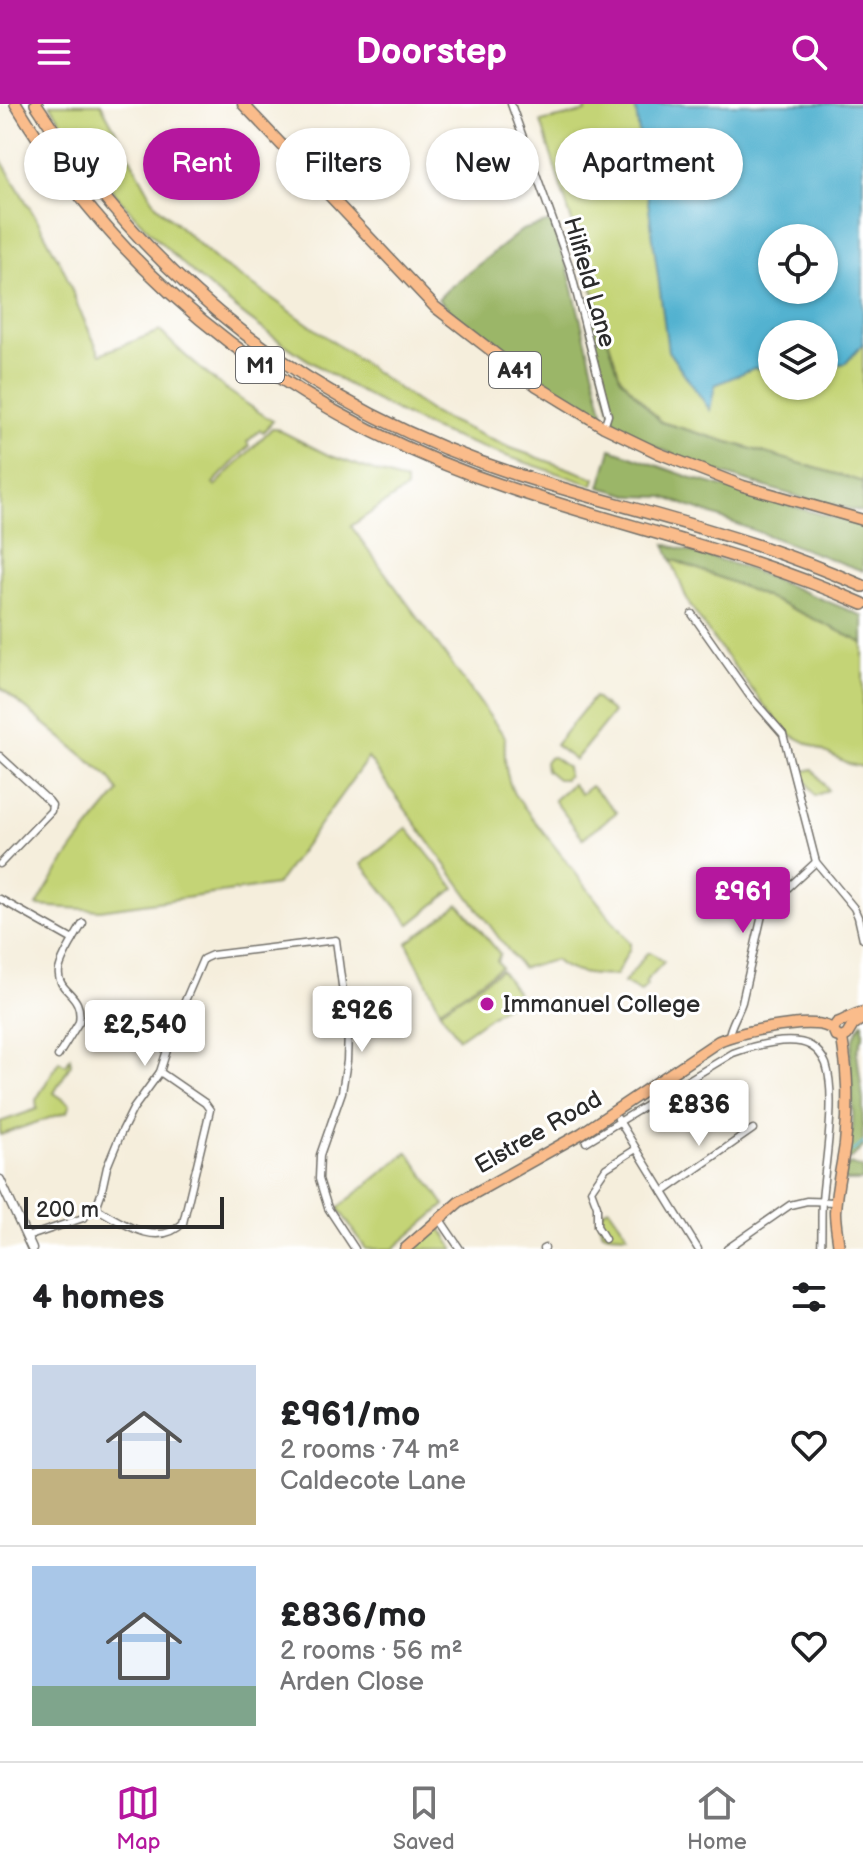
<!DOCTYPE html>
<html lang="en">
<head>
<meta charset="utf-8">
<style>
	:root { --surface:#fff; --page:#f2f2f2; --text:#202124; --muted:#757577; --line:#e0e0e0; --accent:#b5179e }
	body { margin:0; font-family:"Balsamiq Sans",sans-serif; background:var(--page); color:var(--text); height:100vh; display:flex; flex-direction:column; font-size:30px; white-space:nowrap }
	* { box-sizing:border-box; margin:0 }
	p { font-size:26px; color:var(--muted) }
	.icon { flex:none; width:44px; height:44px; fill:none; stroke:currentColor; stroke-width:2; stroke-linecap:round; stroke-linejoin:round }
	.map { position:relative; height:1145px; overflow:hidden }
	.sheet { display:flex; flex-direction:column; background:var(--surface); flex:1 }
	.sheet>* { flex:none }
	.banner { position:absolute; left:24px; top:24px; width:816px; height:72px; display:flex; gap:16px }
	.fabs { position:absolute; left:758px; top:120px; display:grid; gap:16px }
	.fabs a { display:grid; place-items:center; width:80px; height:80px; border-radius:50%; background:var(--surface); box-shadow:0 2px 6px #0004; font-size:40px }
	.scale { position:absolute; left:24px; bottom:20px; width:200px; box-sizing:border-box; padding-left:8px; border:4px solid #2b2b2b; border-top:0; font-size:22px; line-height:28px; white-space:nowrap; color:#2b2b2b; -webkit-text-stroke:6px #fff; paint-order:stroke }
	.price { position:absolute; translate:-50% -68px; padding:0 18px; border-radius:8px; background:#fff; color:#222; font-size:26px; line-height:52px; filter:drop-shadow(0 2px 4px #0008) }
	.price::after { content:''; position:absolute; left:50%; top:48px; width:24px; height:18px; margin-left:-12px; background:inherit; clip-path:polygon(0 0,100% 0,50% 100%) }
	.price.current { background:var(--accent); color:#fff }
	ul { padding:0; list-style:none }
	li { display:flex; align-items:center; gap:24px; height:200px; padding:0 32px }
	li+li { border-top:2px solid var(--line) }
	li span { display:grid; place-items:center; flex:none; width:224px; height:160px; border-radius:0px; color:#555 }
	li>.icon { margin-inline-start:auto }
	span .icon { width:96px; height:96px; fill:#fffc; stroke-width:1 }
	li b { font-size:34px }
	h2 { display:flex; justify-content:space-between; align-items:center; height:96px; padding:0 32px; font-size:34px }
	.pill { padding:0 28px; border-radius:36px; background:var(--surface); box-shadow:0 2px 6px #0004; font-size:28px; line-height:72px }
	.pill.current { background:var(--accent); color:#fff }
	header { display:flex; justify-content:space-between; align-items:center; height:104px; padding:0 32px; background:var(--accent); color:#fff; font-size:36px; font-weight:600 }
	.menu { display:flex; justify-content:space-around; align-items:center; height:112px; border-top:2px solid var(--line); background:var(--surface); font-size:22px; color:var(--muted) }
	.menu a { display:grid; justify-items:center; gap:4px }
	.menu .current { color:var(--accent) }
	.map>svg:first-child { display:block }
	.green { fill:#c4d476; stroke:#788050; stroke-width:2; fill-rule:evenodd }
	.forest { fill:#9bb667; stroke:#637049; stroke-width:2 }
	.water { fill:#52b2d0; stroke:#3e6e7e; stroke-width:2; fill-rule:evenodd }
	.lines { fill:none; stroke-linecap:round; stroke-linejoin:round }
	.stream { stroke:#52b2d0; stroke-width:2 }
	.minor-casing { stroke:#726f69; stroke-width:9 }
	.tertiary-casing { stroke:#726f69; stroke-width:11 }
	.primary-casing { stroke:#726f69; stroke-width:13 }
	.trunk-casing { stroke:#726f69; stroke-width:13 }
	.motorway-casing { stroke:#726f69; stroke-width:14 }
	.minor { stroke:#fff; stroke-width:6 }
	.tertiary { stroke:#fff; stroke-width:8 }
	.primary { stroke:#fabc8b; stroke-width:10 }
	.trunk { stroke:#fabc8b; stroke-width:10 }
	.motorway { stroke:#fabc8b; stroke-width:11 }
	.poi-dot { fill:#b5179e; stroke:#fff; stroke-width:3 }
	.labels { text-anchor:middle; stroke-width:6; stroke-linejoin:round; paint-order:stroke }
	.shield { fill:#fff; stroke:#6b6b6b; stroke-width:2 }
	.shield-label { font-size:22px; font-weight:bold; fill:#2b2b2b }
	.street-label { font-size:24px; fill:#2b2b2b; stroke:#fff }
	.poi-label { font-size:24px; fill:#2b2b2b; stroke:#fff; text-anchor:start }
</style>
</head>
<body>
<header><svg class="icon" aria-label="menu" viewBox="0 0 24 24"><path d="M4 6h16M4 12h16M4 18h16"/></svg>Doorstep<svg class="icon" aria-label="search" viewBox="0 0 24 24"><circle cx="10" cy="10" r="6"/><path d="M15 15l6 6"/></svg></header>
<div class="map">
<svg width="863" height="1145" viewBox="0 0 863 1145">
	<rect width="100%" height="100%" fill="#fff"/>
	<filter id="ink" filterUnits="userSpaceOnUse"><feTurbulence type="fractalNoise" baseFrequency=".0125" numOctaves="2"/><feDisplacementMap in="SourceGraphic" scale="16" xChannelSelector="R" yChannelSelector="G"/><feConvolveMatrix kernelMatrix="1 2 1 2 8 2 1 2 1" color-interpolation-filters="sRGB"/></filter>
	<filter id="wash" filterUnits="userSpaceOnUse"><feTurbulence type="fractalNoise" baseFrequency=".006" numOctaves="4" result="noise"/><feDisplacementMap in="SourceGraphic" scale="32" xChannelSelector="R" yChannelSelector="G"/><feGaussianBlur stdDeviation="1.8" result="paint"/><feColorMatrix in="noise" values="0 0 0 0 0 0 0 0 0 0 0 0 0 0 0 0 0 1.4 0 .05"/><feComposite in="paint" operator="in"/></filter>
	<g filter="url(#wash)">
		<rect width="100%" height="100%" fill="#f5eedc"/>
		<!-- green -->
		<g class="green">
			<path d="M50 0H101L156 101 221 160 262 187 434 310 508 343 595 374 593 381C554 368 516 356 478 342 463 336 447 331 433 325 281 254 138 144 50 0Z"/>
			<path d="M584 0H863V378L661 318 620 273 541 18 586 8ZM772 134H824V186H772ZM772 230H824V282H772Z"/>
			<path d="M0 54 40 121 65 168 79 205 100 250 160 227C194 262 231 291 273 317L263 328 260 326 247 338 249 342 213 379 215 382 272 324H275L328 351 406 378V385L351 422 505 633C504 654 505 671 514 690L630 839V844L616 871C598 873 568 870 555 856L522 864 499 834 368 654 276 781 100 806 37 802C58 761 89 723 119 688L109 673 0 583Z"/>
			<path d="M671 455C738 479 800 507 863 539V663L849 660 789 630 768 606 713 535 688 498Z"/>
			<polygon points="594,593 613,609 575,656 555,641"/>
			<polygon points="553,653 567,663 568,671 565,675 557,675 546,666 545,658 548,654"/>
			<polygon points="813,665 828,686 815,692 801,668"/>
			<polygon points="572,680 581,690 591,682 617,708 583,734 554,696"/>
			<polygon points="407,724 455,784 410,820 362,760"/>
			<polygon points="459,800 500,850 497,857 501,863 440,905 407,839"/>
			<polygon points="647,849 652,849 664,858 645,878 647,881 641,888 624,879"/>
			<polygon points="501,866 519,892 459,934 440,907"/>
			<polygon points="70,954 71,960 54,989 70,1000 67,1008 0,1031 0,1018 37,1005 36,996 59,957 66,961"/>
			<polygon points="408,1048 445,1101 393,1145 366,1145 338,1104"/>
			<path d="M609 1104 628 1131C608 1129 598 1136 599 1109Z"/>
			<polygon points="439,1121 454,1145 412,1145"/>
		</g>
		<!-- forest -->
		<g class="forest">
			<polygon points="550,118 568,165 602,302 603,308 600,312 592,311 519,265 462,218 438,195 448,185 522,126"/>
			<polygon points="601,214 620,273 661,318 863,378 863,408 802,394 704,364 647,339 619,325 611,308 587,219"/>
			<polygon points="611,345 695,375 863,422 863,467 664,393 633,392 600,383"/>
			<path d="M665 440 743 463 863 512V539C800 507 738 479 671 455Z"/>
			<path d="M863 918V932L857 949 863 996V1043L851 1055 847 1054C850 1042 853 1029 853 1016 854 987 842 940 863 918Z"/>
			<polygon points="849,1060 863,1064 862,1077 845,1077 844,1069"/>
		</g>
		<!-- water -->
		<path class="water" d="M635 0H863V240L846 259 824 263V230H772V267L754 264 715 281 710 306 668 247ZM772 134H824V186H772Z"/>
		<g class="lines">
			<!-- stream -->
			<polyline class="stream" points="852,1048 863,1039"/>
		</g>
	</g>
	<g filter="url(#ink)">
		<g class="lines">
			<!-- minor casing -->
			<g class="minor-casing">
				<g id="minor">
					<polyline points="511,0 570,164 608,311 604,323"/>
					<polyline points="692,510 749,591 783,630 816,758 854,804 858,813 863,835"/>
					<polyline points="0,652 49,697 52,701 51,707 0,760"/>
					<path d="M0 795 73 836C68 845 61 856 59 866 56 889 84 888 79 918L58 952"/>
					<polyline points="73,836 83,819"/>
					<path d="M729 932C729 924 739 908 742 898L762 811 766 804 816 758"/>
					<polyline points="618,1015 698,1145"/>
					<path d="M586 1038 733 949C752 942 792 931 811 942 818 946 823 953 826 960 837 993 825 1060 822 1096 821 1112 822 1129 821 1145"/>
					<polyline points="663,1088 753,1025"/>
					<path d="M96 1104C122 1119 158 1145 183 1119L210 1006 205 999 160 968"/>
					<polyline points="439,1114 460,1145"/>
					<polyline points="27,1133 83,1114 96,1104 101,1090 107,1063 121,1029 133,1005 160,968 176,918 203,855 212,851 336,836 348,927 347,957 342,988 320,1051 319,1075 328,1104 355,1145"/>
					<polyline points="605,1135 597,1122 597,1102 591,1086 606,1064 636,1045"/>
					<polyline points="543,1145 545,1144"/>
					<polyline points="727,1145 790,1101 807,1097 836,1098"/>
				</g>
			</g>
			<!-- tertiary casing -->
			<g class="tertiary-casing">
				<polyline id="tertiary" points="0,1076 32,1145"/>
			</g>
			<!-- primary casing -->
			<g class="primary-casing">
				<g id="primary">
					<path d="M833 925 837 919C846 916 851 911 863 908"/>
					<path d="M405 1145 459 1098 582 1029 719 937C739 928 793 918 815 920 821 920 827 922 833 925L836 932 842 934 847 931 853 921 863 914"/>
					<path d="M839 1145C838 1133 835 1120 835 1108 836 1084 842 1063 845 1040 849 1004 848 969 842 934"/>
				</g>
			</g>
			<!-- trunk casing -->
			<g class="trunk-casing">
				<polyline id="trunk" points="243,0 435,203 537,282 604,323 658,349 743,382 863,416"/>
			</g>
			<!-- motorway casing -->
			<g class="motorway-casing">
				<g id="motorway">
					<path d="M16 0C131 190 304 316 512 385 630 425 749 449 863 500"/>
					<path d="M36 0C154 182 312 305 518 371 597 396 678 415 756 441 792 453 828 467 863 482"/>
				</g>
			</g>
			<!-- minor -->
			<use href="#minor" class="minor"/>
			<!-- tertiary -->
			<use href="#tertiary" class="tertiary"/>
			<!-- primary -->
			<use href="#primary" class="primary"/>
			<!-- trunk -->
			<use href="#trunk" class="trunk"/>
			<!-- motorway -->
			<use href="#motorway" class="motorway"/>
		</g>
	</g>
	<!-- markers -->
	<circle class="poi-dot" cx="487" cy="900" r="8"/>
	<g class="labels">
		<!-- shield labels -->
		<g class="shield">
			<rect x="236" y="243" width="48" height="36" rx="6"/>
			<rect x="489" y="248" width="52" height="36" rx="6"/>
		</g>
		<g class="shield-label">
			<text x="260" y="269">M1</text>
			<text x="515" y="274">A41</text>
		</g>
		<!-- street labels -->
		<g class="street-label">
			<text transform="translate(590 178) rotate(74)" y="8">Hilfield Lane</text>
			<text transform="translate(538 1028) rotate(-30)" y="8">Elstree Road</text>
		</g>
		<!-- poi labels -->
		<g class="poi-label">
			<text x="503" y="908">Immanuel College</text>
		</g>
	</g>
</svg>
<div class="fabs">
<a><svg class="icon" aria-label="locate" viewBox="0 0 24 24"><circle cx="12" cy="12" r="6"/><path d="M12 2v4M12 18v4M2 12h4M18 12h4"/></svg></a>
<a><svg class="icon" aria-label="layers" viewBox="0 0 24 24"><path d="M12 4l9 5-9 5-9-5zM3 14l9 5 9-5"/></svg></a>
</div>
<div class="scale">200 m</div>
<b class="price current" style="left:743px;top:831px">£961</b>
<b class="price" style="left:362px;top:950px">£926</b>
<b class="price" style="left:145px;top:964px">£2,540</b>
<b class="price" style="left:699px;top:1044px">£836</b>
<div class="banner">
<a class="pill">Buy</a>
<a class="pill current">Rent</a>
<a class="pill">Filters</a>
<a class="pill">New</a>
<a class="pill">Apartment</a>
</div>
</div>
<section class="sheet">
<h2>4 homes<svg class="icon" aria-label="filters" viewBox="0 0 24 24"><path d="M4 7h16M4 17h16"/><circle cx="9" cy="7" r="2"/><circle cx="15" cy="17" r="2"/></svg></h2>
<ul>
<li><span style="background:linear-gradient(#c9d6e8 65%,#c2b280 0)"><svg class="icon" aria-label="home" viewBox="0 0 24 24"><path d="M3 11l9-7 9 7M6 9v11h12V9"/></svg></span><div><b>£961/mo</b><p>2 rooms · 74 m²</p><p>Caldecote Lane</p></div><svg class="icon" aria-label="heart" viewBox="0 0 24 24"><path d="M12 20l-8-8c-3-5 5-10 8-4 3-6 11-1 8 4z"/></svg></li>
<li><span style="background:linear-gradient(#a9c7e8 75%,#7fa58c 0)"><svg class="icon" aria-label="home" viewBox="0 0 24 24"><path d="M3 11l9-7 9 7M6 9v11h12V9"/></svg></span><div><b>£836/mo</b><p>2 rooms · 56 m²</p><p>Arden Close</p></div><svg class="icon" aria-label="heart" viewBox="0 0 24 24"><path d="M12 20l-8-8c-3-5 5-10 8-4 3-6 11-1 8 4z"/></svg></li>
</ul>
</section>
<nav class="menu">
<a class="current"><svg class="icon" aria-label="map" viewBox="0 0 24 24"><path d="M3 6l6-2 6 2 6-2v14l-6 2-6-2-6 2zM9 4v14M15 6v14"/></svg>Map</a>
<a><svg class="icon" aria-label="saved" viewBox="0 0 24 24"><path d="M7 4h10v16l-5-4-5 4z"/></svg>Saved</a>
<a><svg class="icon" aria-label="home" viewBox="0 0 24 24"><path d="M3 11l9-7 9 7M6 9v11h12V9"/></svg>Home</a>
</nav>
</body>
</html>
